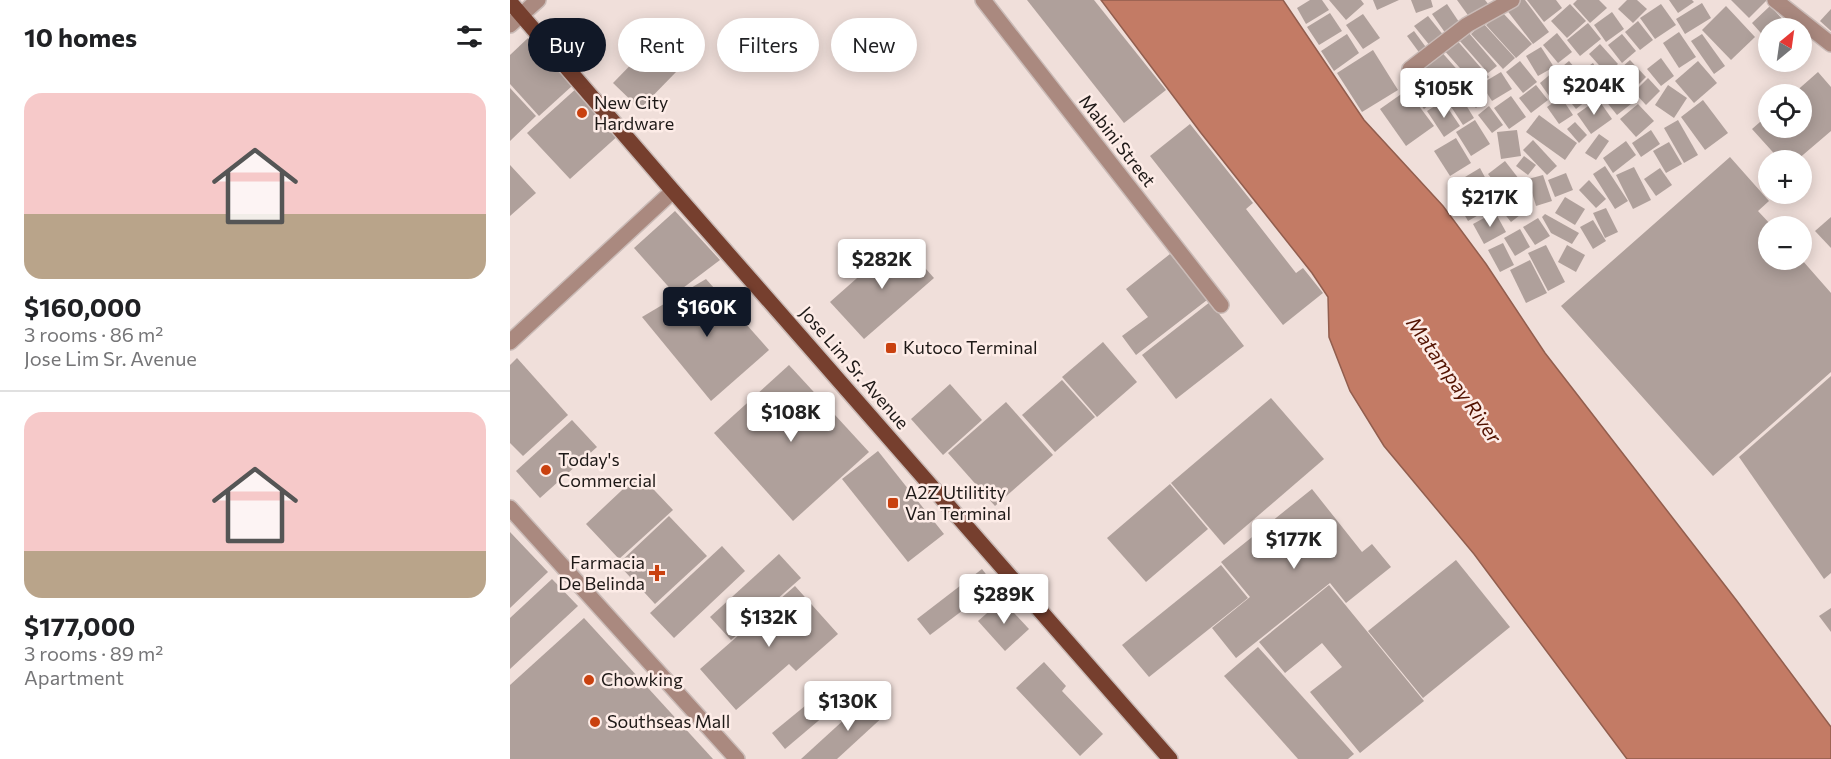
<!DOCTYPE html>
<html lang="en">
<head>
<meta charset="utf-8">
<style>
	:root { --surface:#fff; --page:#f2f2f2; --text:#202124; --muted:#757577; --line:#e0e0e0; --accent:#111827 }
	body { margin:0; font-family:Commissioner,sans-serif; background:var(--page); color:var(--text); height:100vh; display:flex; flex-direction:column; font-size:22px; white-space:nowrap }
	* { box-sizing:border-box; margin:0 }
	p { font-size:20px; color:var(--muted) }
	.icon { flex:none; width:33px; height:33px; fill:none; stroke:currentColor; stroke-width:2; stroke-linecap:round; stroke-linejoin:round }
	.map { position:relative; flex:1; overflow:hidden }
	.sheet { display:flex; flex-direction:column; background:var(--surface); width:510px }
	.sheet>* { flex:none }
	.guide { position:absolute; left:18px; top:18px; width:570px; height:54px; display:flex; gap:12px }
	.needle { width:39px; rotate:29deg }
	.controls { position:absolute; left:1248px; top:18px; display:grid; gap:12px }
	.controls a { display:grid; place-items:center; width:54px; height:54px; border-radius:50%; background:var(--surface); box-shadow:0 3px 15px #0003; font-size:30px }
	.price { position:absolute; translate:-50% -51px; padding:0 14px; border-radius:6px; background:#fff; color:#222; font-size:20px; line-height:39px; filter:drop-shadow(0 2px 3px #0008) }
	.price::after { content:''; position:absolute; left:50%; top:36px; width:18px; height:14px; margin-left:-9px; background:inherit; clip-path:polygon(0 0,100% 0,50% 100%) }
	.price.active { background:var(--accent); color:#fff }
	ul { padding:0; list-style:none }
	li { display:grid; align-content:center; gap:12px; height:318px; padding:0 24px }
	li+li { border-top:2px solid var(--line) }
	li span { display:grid; place-items:center; height:186px; border-radius:18px; color:#555 }
	li>.icon { margin-inline-start:auto }
	span .icon { width:108px; height:108px; fill:#fffc; stroke-width:1 }
	li b { font-size:26px }
	h2 { display:flex; justify-content:space-between; align-items:center; height:72px; padding:0 24px; font-size:26px }
	.chip { padding:0 21px; border-radius:27px; background:var(--surface); box-shadow:0 3px 15px #0003; font-size:21px; line-height:54px }
	.chip.active { background:var(--accent); color:#fff }
	main { display:flex; flex:1; min-height:0 }
	.map>svg:first-child { display:block }
	.water { fill:#c37b65; stroke:#925e4e; stroke-width:1.5 }
	.building { fill:#afa09b }
	.lines { fill:none; stroke-linecap:round; stroke-linejoin:round }
	.minor-casing { stroke:#cabbb7; stroke-width:18 }
	.major-casing { stroke:#cabbb7; stroke-width:18 }
	.minor { stroke:#aa897f; stroke-width:15 }
	.major { stroke:#763f2e; stroke-width:15 }
	.poi-dot { fill:#c9410f; stroke:#fdece7; stroke-width:2 }
	.labels { text-anchor:middle; stroke-width:5; stroke-linejoin:round; paint-order:stroke }
	.poi-label { font-size:18px; fill:#1e1917; stroke:#fdece7; text-anchor:start }
	.street-label { font-size:18px; fill:#1e1917; stroke:#fdece7 }
	.water-label { font-size:20px; font-style:italic; fill:#531200; stroke:#fdece7 }
</style>
</head>
<body>
<main>
<section class="sheet">
<h2>10 homes<svg class="icon" aria-label="filters" viewBox="0 0 24 24"><path d="M4 7h16M4 17h16"/><circle cx="9" cy="7" r="2"/><circle cx="15" cy="17" r="2"/></svg></h2>
<ul>
<li><span style="background:linear-gradient(#f6c9c9 65%,#b9a48a 0)"><svg class="icon" aria-label="home" viewBox="0 0 24 24"><path d="M3 11l9-7 9 7M6 9v11h12V9"/></svg></span><div><b>$160,000</b><p>3 rooms · 86 m²</p><p>Jose Lim Sr. Avenue</p></div></li>
<li><span style="background:linear-gradient(#f6c9c9 75%,#b9a48a 0)"><svg class="icon" aria-label="home" viewBox="0 0 24 24"><path d="M3 11l9-7 9 7M6 9v11h12V9"/></svg></span><div><b>$177,000</b><p>3 rooms · 89 m²</p><p>Apartment</p></div></li>
</ul>
</section>
<div class="map">
<svg width="1321" height="759" viewBox="0 0 1321 759">
	<rect width="100%" height="100%" fill="#f0dfda"/>
	<!-- water -->
	<polygon class="water" points="591,0 773,0 854,120 933,206 976,264 1035,353 1227,601 1321,727 1321,759 1117,759 964,554 874,446 840,391 819,337 818,297 802,273 691,133"/>
	<!-- building -->
	<g class="building">
		<polygon points="517,0 584,0 656,90 614,123"/>
		<polygon points="800,0 812,0 819,10 796,24 787,8"/>
		<polygon points="819,0 851,0 854,4 836,20"/>
		<polygon points="863,0 889,0 867,10"/>
		<polygon points="901,0 921,0 923,7 906,13"/>
		<polygon points="947,0 975,0 979,5 960,18"/>
		<polygon points="1008,0 1015,0 1039,32 1023,44 996,9"/>
		<polygon points="1017,0 1046,0 1052,8 1034,22"/>
		<polygon points="1067,0 1089,0 1097,8 1080,23 1063,4"/>
		<polygon points="1117,0 1127,0 1137,9 1123,23 1108,9"/>
		<polygon points="1159,0 1182,0 1184,2 1168,13"/>
		<polygon points="1221,0 1257,0 1239,18"/>
		<polygon points="1192,3 1201,18 1175,34 1166,19"/>
		<polygon points="937,4 951,25 936,34 922,14"/>
		<polygon points="1060,4 1076,21 1057,38 1041,21"/>
		<polygon points="1151,4 1166,25 1145,39 1130,18"/>
		<polygon points="1216,6 1245,37 1221,60 1192,30"/>
		<polygon points="1260,6 1281,28 1258,28 1258,41 1242,23"/>
		<polygon points="1321,9 1321,31 1310,21"/>
		<polygon points="992,12 1022,44 1006,58 976,25"/>
		<polygon points="1102,12 1114,29 1096,42 1084,25"/>
		<polygon points="820,13 832,31 809,45 797,27"/>
		<polygon points="853,14 870,38 853,49 836,25"/>
		<polygon points="918,16 934,36 921,47 904,26"/>
		<polygon points="1128,21 1143,40 1130,50 1115,32"/>
		<polygon points="973,23 1005,58 993,69 961,34"/>
		<polygon points="1078,23 1091,39 1070,56 1057,40"/>
		<polygon points="904,31 918,50 911,55 897,36"/>
		<polygon points="958,32 987,66 978,73 949,40"/>
		<polygon points="1169,32 1186,57 1169,68 1153,43"/>
		<polygon points="1047,33 1062,52 1048,63 1033,45"/>
		<polygon points="837,34 849,53 824,71 811,51"/>
		<polygon points="1112,34 1126,51 1112,63 1098,45"/>
		<polygon points="1192,34 1215,66 1204,74 1181,41"/>
		<polygon points="944,37 979,77 967,87 932,48"/>
		<polygon points="18,38 62,86 29,116 0,84 0,55"/>
		<polygon points="1090,44 1108,64 1097,74 1079,54"/>
		<polygon points="140,45 167,71 130,109 103,83"/>
		<polygon points="1031,47 1044,67 1028,76 1016,56"/>
		<polygon points="929,49 951,74 929,93 907,69"/>
		<polygon points="863,50 888,90 852,112 827,73"/>
		<polygon points="1151,58 1164,76 1151,86 1137,69"/>
		<polygon points="1120,60 1136,77 1121,92 1104,74"/>
		<polygon points="1010,61 1027,82 1013,93 996,72"/>
		<polygon points="1059,61 1071,75 1059,84 1048,70"/>
		<polygon points="1188,61 1207,83 1184,103 1165,81"/>
		<polygon points="1083,63 1096,84 1084,92 1071,71"/>
		<polygon points="906,69 928,97 914,109 892,81"/>
		<polygon points="991,72 1002,89 982,101 971,84"/>
		<polygon points="1043,72 1056,90 1042,100 1030,83"/>
		<polygon points="1308,72 1321,87 1321,131 1287,160 1270,160 1242,129 1258,115 1258,128 1292,128 1292,94 1283,94"/>
		<polygon points="1138,78 1150,91 1136,105 1124,92"/>
		<polygon points="956,80 975,99 966,108 947,89"/>
		<polygon points="1109,80 1126,100 1107,115 1091,95"/>
		<polygon points="1070,81 1082,96 1066,109 1054,94"/>
		<polygon points="1026,85 1038,100 1021,113 1009,98"/>
		<polygon points="1158,85 1177,98 1164,118 1145,105"/>
		<polygon points="68,87 110,134 60,179 17,133"/>
		<polygon points="0,88 26,116 0,141"/>
		<polygon points="946,89 964,118 953,125 934,96"/>
		<polygon points="897,90 924,126 896,146 870,109"/>
		<polygon points="1001,96 1016,117 999,129 984,108"/>
		<polygon points="1051,97 1063,115 1049,124 1037,107"/>
		<polygon points="1088,99 1102,119 1081,134 1067,114"/>
		<polygon points="1193,100 1218,133 1195,150 1171,117"/>
		<polygon points="933,101 950,126 934,137 917,111"/>
		<polygon points="1128,104 1144,121 1126,137 1110,119"/>
		<polygon points="979,106 993,125 982,133 968,115"/>
		<polygon points="1029,115 1067,143 1055,160 1016,132"/>
		<polygon points="965,120 980,144 961,156 946,132"/>
		<polygon points="1168,120 1188,155 1174,163 1154,128"/>
		<polygon points="1065,122 1077,135 1069,143 1057,129"/>
		<polygon points="680,124 743,203 736,209 786,273 793,268 813,293 773,325 640,156"/>
		<polygon points="1007,130 1011,156 991,159 987,132"/>
		<polygon points="1141,130 1150,144 1131,157 1122,143"/>
		<polygon points="1089,134 1099,141 1086,160 1075,153"/>
		<polygon points="946,138 961,163 940,176 924,151"/>
		<polygon points="1023,140 1047,166 1037,175 1013,150"/>
		<polygon points="1116,141 1126,155 1103,173 1093,158"/>
		<polygon points="1159,142 1172,164 1156,173 1143,151"/>
		<polygon points="1014,156 1026,165 1018,175 1006,166"/>
		<polygon points="1220,157 1259,201 1248,211 1262,226 1258,226 1258,260 1292,260 1321,293 1321,372 1203,476 1051,306"/>
		<polygon points="995,161 1009,179 993,193 978,174"/>
		<polygon points="0,165 26,193 0,216"/>
		<polygon points="1095,166 1118,201 1105,209 1083,174"/>
		<polygon points="1124,167 1141,200 1123,209 1106,175"/>
		<polygon points="970,168 978,183 963,191 955,177"/>
		<polygon points="1150,168 1162,185 1146,196 1134,179"/>
		<polygon points="1056,173 1063,190 1045,197 1038,180"/>
		<polygon points="1033,175 1042,201 1026,206 1018,179"/>
		<polygon points="1013,179 1020,192 1011,197 1003,185"/>
		<polygon points="1079,180 1096,199 1086,208 1069,190"/>
		<polygon points="980,189 988,204 958,221 950,207"/>
		<polygon points="1005,194 1018,209 1001,222 989,207"/>
		<polygon points="1055,197 1075,209 1065,225 1045,213"/>
		<polygon points="1096,208 1108,232 1095,238 1083,213"/>
		<polygon points="165,211 210,260 165,294 124,248"/>
		<polygon points="985,212 996,232 974,244 963,224"/>
		<polygon points="1035,214 1069,233 1062,244 1041,233 1032,217"/>
		<polygon points="1321,217 1321,248 1305,231"/>
		<polygon points="1028,218 1040,236 1025,245 1013,227"/>
		<polygon points="1083,220 1096,241 1083,249 1070,227"/>
		<polygon points="1010,229 1020,247 1005,256 994,238"/>
		<polygon points="390,240 424,278 354,339 320,302"/>
		<polygon points="993,243 1004,265 990,272 978,250"/>
		<polygon points="1036,245 1055,282 1038,291 1018,253"/>
		<polygon points="1057,245 1075,255 1066,272 1048,262"/>
		<polygon points="660,254 697,300 626,355 612,336 638,317 616,289"/>
		<polygon points="1020,260 1037,293 1016,303 1000,270"/>
		<polygon points="196,279 259,350 201,401 132,317"/>
		<polygon points="700,302 734,346 666,399 632,355"/>
		<polygon points="593,342 627,382 587,417 552,377"/>
		<polygon points="7,358 58,415 13,456 0,443 0,365"/>
		<polygon points="279,365 359,452 283,521 204,433"/>
		<polygon points="1321,376 1321,573 1314,579 1229,457"/>
		<polygon points="552,380 585,417 545,452 512,415"/>
		<polygon points="440,384 472,420 433,455 401,419"/>
		<polygon points="761,398 814,459 714,545 661,483"/>
		<polygon points="496,402 543,455 485,506 438,453"/>
		<polygon points="62,420 87,447 30,498 6,471"/>
		<polygon points="368,451 434,534 398,562 332,479"/>
		<polygon points="129,474 163,510 109,559 76,524"/>
		<polygon points="660,484 698,529 636,582 597,538"/>
		<polygon points="802,489 852,552 862,544 881,567 836,603 820,583 726,658 702,628 740,597 711,562"/>
		<polygon points="159,516 197,556 145,604 108,564"/>
		<polygon points="0,532 38,572 0,608"/>
		<polygon points="212,546 235,571 164,638 140,613"/>
		<polygon points="269,554 291,578 221,640 200,617"/>
		<polygon points="946,560 1000,627 913,698 858,631"/>
		<polygon points="711,565 738,598 639,677 612,645"/>
		<polygon points="472,569 485,586 420,635 407,619"/>
		<polygon points="42,579 68,606 0,669 0,618"/>
		<polygon points="819,585 914,701 850,753 800,692 832,667 812,643 775,673 749,642"/>
		<polygon points="285,586 328,634 286,671 279,664 226,710 190,669"/>
		<polygon points="492,600 519,629 495,651 468,621"/>
		<polygon points="1321,608 1321,632 1309,616"/>
		<polygon points="74,618 203,759 0,759 0,685"/>
		<polygon points="748,647 844,754 838,759 788,759 714,676"/>
		<polygon points="534,662 556,686 552,691 593,734 570,756 506,688"/>
		<polygon points="360,696 376,714 327,759 291,759"/>
		<polygon points="301,701 314,716 275,749 262,733"/>
	</g>
	<g class="lines">
		<!-- minor casing -->
		<g class="minor-casing">
			<g id="minor">
				<polyline points="473,0 711,305"/>
				<polyline points="1265,0 1321,44"/>
				<polyline points="0,25 28,0"/>
				<polyline points="900,69 957,25 1002,0"/>
				<polyline points="0,342 163,191"/>
				<polyline points="0,508 227,759"/>
			</g>
		</g>
		<!-- major casing -->
		<g class="major-casing">
			<polyline id="major" points="0,2 163,191 660,759"/>
		</g>
		<!-- minor -->
		<use href="#minor" class="minor"/>
		<!-- major -->
		<use href="#major" class="major"/>
	</g>
	<!-- markers -->
	<g class="poi-dot">
		<circle cx="72" cy="113" r="6"/>
		<rect x="375" y="342" width="12" height="12" rx="3"/>
		<circle cx="36" cy="470" r="6"/>
		<rect x="377" y="497" width="12" height="12" rx="3"/>
		<path d="M144 564h6v6h6v6h-6v6h-6v-6h-6v-6h6z"/>
		<circle cx="79" cy="680" r="6"/>
		<circle cx="85" cy="722" r="6"/>
	</g>
	<g class="labels">
		<!-- poi labels -->
		<g class="poi-label">
			<text x="84" y="109">New City<tspan x="84" dy="21">Hardware</tspan></text>
			<text x="393" y="354">Kutoco Terminal</text>
			<text x="48" y="466">Today's<tspan x="48" dy="21">Commercial</tspan></text>
			<text x="395" y="499">A2Z Utilitity<tspan x="395" dy="21">Van Terminal</tspan></text>
			<text x="135" y="569" text-anchor="end">Farmacia<tspan x="135" dy="21">De Belinda</tspan></text>
			<text x="91" y="686">Chowking</text>
			<text x="97" y="728">Southseas Mall</text>
		</g>
		<!-- street labels -->
		<g class="street-label">
			<text transform="translate(607 141) rotate(52)" y="6">Mabini Street</text>
			<text transform="translate(344 368) rotate(49)" y="6">Jose Lim Sr. Avenue</text>
		</g>
		<!-- water labels -->
		<g class="water-label">
			<text transform="translate(944 380) rotate(55)" y="7">Matampay River</text>
		</g>
	</g>
</svg>
<div class="controls">
<a><svg class="needle" viewBox="-14 -14 28 28"><path d="M0-13l5 13h-10z" fill="#e53935"/><path d="M0 13l5-13h-10z" fill="#757577"/></svg></a>
<a><svg class="icon" aria-label="locate" viewBox="0 0 24 24"><circle cx="12" cy="12" r="6"/><path d="M12 2v4M12 18v4M2 12h4M18 12h4"/></svg></a>
<a>+</a>
<a>−</a>
</div>
<b class="price" style="left:1084px;top:116px">$204K</b>
<b class="price" style="left:934px;top:119px">$105K</b>
<b class="price" style="left:980px;top:228px">$217K</b>
<b class="price" style="left:372px;top:290px">$282K</b>
<b class="price active" style="left:197px;top:338px">$160K</b>
<b class="price" style="left:281px;top:443px">$108K</b>
<b class="price" style="left:784px;top:570px">$177K</b>
<b class="price" style="left:494px;top:625px">$289K</b>
<b class="price" style="left:259px;top:648px">$132K</b>
<b class="price" style="left:338px;top:732px">$130K</b>
<div class="guide">
<a class="chip active">Buy</a>
<a class="chip">Rent</a>
<a class="chip">Filters</a>
<a class="chip">New</a>
</div>
</div>
</main>
</body>
</html>
